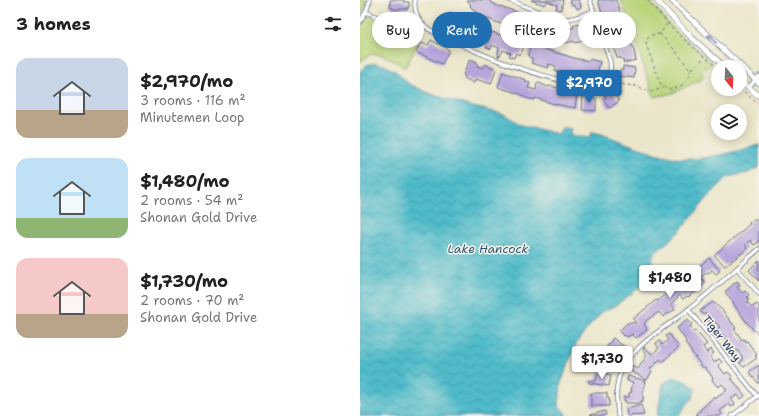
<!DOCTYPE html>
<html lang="en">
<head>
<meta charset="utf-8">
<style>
	:root { --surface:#fff; --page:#f2f2f2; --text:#222; --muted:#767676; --accent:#1f6fb2 }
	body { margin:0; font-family:"Shantell Sans",sans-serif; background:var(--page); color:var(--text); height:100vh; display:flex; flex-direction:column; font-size:15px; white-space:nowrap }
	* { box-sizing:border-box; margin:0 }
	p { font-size:13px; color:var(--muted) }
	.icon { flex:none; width:22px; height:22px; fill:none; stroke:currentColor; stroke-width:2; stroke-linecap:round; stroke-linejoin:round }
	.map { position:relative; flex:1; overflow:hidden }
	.details { display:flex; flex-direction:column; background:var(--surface); width:360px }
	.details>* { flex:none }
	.top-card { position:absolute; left:12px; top:12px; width:327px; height:36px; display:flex; gap:8px }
	.needle { width:26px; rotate:162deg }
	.fabs { position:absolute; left:351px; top:60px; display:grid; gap:8px }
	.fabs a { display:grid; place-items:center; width:36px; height:36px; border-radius:50%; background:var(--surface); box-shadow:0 2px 10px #0003; font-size:20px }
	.price { position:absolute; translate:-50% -34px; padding:0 9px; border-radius:4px; background:#fff; color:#222; font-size:13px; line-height:26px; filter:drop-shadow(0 1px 2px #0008) }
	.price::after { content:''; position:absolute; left:50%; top:24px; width:12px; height:9px; margin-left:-6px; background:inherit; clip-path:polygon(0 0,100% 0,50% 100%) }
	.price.on { background:var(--accent); color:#fff }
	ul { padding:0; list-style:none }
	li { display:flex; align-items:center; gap:12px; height:100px; padding:0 16px }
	li span { display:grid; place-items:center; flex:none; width:112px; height:80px; border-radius:12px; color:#555 }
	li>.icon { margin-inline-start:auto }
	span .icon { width:48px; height:48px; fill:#fffc; stroke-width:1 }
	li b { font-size:17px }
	h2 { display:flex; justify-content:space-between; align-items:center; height:48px; padding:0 16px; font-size:17px }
	.chip { padding:0 14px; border-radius:18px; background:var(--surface); box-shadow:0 2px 10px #0003; font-size:14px; line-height:36px }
	.chip.on { background:var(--accent); color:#fff }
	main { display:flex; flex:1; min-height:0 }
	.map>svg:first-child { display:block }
	.green { fill:#bad67b; stroke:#6a826c }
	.water { fill:url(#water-waves); stroke:#357594 }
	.building { fill:#b5a3dc }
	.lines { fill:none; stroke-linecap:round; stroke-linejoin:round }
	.street-casing { stroke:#646f84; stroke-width:5 }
	.secondary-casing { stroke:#646f84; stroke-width:6 }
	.path { stroke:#646f84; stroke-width:1; stroke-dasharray:3 3; stroke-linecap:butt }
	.street { stroke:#fff; stroke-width:3.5 }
	.secondary { stroke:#fff; stroke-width:5 }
	.oneway { stroke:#8d97ae }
	.labels { text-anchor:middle; stroke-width:3; stroke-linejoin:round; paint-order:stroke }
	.street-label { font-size:11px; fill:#1b2f5e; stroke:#f7f3e8 }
	.water-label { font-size:12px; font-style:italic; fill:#2b597e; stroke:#f7f3e8 }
</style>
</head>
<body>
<main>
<section class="details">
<h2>3 homes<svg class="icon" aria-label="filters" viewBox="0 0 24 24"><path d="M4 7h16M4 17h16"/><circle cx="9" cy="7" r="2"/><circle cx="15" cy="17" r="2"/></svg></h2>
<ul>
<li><span style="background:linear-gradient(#c9d6e8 65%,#b9a48a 0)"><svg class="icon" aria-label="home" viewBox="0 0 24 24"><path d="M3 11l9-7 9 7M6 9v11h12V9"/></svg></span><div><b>$2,970/mo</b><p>3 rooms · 116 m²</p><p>Minutemen Loop</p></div></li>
<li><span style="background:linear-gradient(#bfe0f5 75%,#8fb573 0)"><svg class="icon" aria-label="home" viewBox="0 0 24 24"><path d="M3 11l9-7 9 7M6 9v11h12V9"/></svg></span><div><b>$1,480/mo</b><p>2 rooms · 54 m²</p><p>Shonan Gold Drive</p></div></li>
<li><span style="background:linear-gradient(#f6c9c9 70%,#b9a48a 0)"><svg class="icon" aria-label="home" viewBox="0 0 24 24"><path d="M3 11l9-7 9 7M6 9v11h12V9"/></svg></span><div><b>$1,730/mo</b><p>2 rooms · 70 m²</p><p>Shonan Gold Drive</p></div></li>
</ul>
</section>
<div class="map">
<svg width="399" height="416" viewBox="0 0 399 416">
	<defs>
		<pattern id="water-waves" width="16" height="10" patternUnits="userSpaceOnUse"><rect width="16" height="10" fill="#4fbbca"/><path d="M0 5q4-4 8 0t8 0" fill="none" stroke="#4198a7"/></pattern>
	</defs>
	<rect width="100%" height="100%" fill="#f7f3e8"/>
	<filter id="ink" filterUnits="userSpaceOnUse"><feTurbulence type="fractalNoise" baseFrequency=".025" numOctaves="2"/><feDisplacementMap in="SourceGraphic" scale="8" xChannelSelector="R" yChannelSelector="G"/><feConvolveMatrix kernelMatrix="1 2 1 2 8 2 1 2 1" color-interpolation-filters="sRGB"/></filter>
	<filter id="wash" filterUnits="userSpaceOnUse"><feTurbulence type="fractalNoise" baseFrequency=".012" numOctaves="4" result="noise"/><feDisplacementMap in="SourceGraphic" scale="16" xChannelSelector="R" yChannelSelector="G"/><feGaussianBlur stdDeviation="0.9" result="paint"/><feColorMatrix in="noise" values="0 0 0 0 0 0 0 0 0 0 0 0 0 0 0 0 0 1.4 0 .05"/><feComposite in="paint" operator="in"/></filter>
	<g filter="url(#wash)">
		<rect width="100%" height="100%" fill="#ebe6ca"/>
		<!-- green -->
		<g class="green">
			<polygon points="0,0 8,0 0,18"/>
			<polygon points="261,0 289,0 308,23 352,63 345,69 340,71 344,76 342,79 313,93 294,97"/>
			<path d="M10 16C16 19 22 22 28 23 47 25 48 15 65 29L45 68C38 63 23 53 15 54 9 54 4 59 0 62V28L7 17Z"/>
		</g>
		<!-- water -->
		<g class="water">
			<path d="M15 63 24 65 35 71 49 84 68 93 113 107 144 114 161 125 198 134 203 127 211 129 210 135 230 138 232 132C241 133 247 136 255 139 271 145 307 158 323 159 347 160 376 151 399 145V167L388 173 368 177 350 195 319 232 293 255 290 273 280 287 255 306 242 312 231 324 217 342 201 383 199 406 205 412 206 416H0V72C3 66 8 64 15 63Z"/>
			<polygon points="313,377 330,383 335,389 333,397 318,416 297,416 303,384"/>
		</g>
		<g id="blocks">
			<!-- building -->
			<g class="building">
				<polygon points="30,0 44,0 44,2 49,2 49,7 48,7 48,9 32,9 32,7 30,7"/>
				<polygon points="107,0 128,0 139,7 140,6 159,13 158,17 167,20 168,17 173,19 168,33 138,23 119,15 110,6 111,5"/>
				<polygon points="171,0 203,0 201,10 196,9 197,5 187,1 184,5"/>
				<polygon points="210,0 219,0 221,7 217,9 215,5 212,5"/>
				<polygon points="238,0 256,0 262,19 255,21 259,32 263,31 264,33 265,32 268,41 269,40 274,50 276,60 264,63 262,58 257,58 254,49 252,49 251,46 253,45 251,39 252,38 249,29 247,30"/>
				<polygon points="90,12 103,17 103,19 120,27 113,41 109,45 110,40 109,39 110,36 103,33 102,36 100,35 99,37 95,35 98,30 91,27 91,29 87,27 86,29 82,26"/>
				<polygon points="183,21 193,25 203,26 203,29 213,28 214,25 223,24 224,27 228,26 231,35 229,36 229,38 219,41 219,42 215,43 214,41 206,43 192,40 192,42 178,38 178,36 175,35 179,22 182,24"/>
				<polygon points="132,32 165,44 161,53 160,53 159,55 156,53 154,58 149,56 151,53 143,50 142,53 138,57 139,48 132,45 131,49 126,47"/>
				<polygon points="71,40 89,50 82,64 56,52 61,43 68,45"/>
				<polygon points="171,45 217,59 229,61 229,59 240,62 236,77 226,74 227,72 219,71 218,76 195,71 196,66 189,64 188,68 171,63 173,59 169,57 168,55"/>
				<polygon points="110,59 117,62 117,66 123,68 124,65 127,65 136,69 131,84 116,79 114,83 104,78 105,76 103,75"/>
				<polygon points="263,66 275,68 274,78 259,76 260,70 263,70"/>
				<polygon points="143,72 166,80 165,82 170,83 168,88 176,90 177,83 179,83 188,87 191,86 217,93 215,108 194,104 175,98 174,100 166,98 160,94 141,88 138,87"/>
				<polygon points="247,90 250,91 252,90 259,101 250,108 248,107 243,99 246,98 243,93"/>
				<polygon points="223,96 232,96 232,98 236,98 236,111 222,110"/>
				<polygon points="399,218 399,241 394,245 390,240 385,245 387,247 386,250 365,266 354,255 390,224 389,223 394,219 395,221"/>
				<polygon points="349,258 360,271 356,274 352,270 349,273 348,272 341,277 345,283 341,288 328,297 327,296 323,299 320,295 311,304 315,309 303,317 299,312 287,320 284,324 287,330 276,338 272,334 269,336 267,337 265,335 264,336 259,331 267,323 276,323 273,319 296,300 297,301 321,282"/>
				<polygon points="399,260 399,281 389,270"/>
				<polygon points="377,281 380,285 377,287 382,293 385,291 389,295 387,297 389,300 387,302 392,307 397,304 399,307 399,335 388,324 373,303 374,303 365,292"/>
				<polygon points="353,302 362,310 376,328 374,329 382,340 384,339 386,342 387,341 397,355 395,356 397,358 384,367 379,363 382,361 382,356 377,350 372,354 366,346 369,343 367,339 362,334 359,336 356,333 356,330 360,327 355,322 350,324 348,321 351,319 346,313 343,315 340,311"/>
				<polygon points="327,320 332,324 330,326 334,332 336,331 347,344 343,347 347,353 351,349 354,353 350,356 354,362 359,359 362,362 358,365 365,374 368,372 371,375 372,377 371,378 385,396 381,399 378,395 371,399 375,404 371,407 369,404 360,411 362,414 360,416 338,416 336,414 354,397 355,399 367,390 362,384 359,387 358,385 357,386 352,380 353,378 345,367 343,368 325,343 326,341 325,339 317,328"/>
				<polygon points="309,334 319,347 302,362 300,359 290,369 292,371 287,380 271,371 273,366 278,369 287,355 283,349 284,347 292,354 299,348 296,344 296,343 300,341 302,345 308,340 305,336"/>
				<polygon points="253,338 266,348 258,358 246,348"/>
				<polygon points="241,353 256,360 254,365 256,366 253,372 236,365"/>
				<polygon points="399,365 399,384 389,372"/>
				<polygon points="238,372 251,375 249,386 229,383 229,380 236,381"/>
				<polygon points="268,376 286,381 283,392 283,401 281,401 282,403 266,403 266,401 264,401 264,397 269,397 269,393 272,392 272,391 271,390 273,382 267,381"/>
				<polygon points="231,393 247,393 247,398 249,398 249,406 231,406"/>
				<polygon points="281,405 284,415 267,416 266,409"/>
				<polygon points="245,411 246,415 242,416 230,416 230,415"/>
			</g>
		</g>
	</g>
	<g filter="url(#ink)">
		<use href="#blocks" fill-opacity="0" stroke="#646f84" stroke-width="1"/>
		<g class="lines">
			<!-- street casing -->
			<g class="street-casing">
				<g id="street">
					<path d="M55 0C54 10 57 20 66 27 73 33 84 37 93 41 131 59 171 74 213 83 220 84 227 87 234 86 247 84 252 73 250 61L230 0"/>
					<path d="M149 0C165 6 190 18 206 19 215 19 225 14 233 11"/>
					<polyline points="6,12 28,21 57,17"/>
					<polyline points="0,22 6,12 10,0"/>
					<polyline points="389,87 399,76"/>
					<polyline points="377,268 399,294"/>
					<polyline points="328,309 397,396"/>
					<path d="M258 416C257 403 255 389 259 377 271 345 304 329 329 309 353 290 376 269 399 249"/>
					<polyline points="372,416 399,395"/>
				</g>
			</g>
			<!-- secondary casing -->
			<g class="secondary-casing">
				<g id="secondary">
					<polyline points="296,0 331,37 365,67"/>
					<polyline points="311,0 399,83"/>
					<polyline points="380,80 399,96"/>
				</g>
			</g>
			<!-- path -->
			<g class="path">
				<polyline points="287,0 316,32 358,68"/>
				<polyline points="307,24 300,34 314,49 330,69 336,67 344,57"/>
				<path d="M300 34C292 33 287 36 286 44L300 83C303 86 304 88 308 89 317 91 331 80 330 71L332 70"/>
				<polyline points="251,79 265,85 276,86 291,92 303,88"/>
				<polyline points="380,88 399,105"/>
			</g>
			<!-- street -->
			<use href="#street" class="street"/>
			<!-- secondary -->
			<use href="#secondary" class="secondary"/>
		</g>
		<!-- one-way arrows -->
		<defs><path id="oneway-shaft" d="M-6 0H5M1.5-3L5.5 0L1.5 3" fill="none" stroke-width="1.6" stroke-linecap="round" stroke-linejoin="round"/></defs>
		<use class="oneway" href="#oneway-shaft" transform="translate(352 39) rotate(-137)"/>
	</g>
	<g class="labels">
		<!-- street labels -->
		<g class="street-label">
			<text transform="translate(362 338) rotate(52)" y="4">Tiger Way</text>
		</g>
		<!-- water labels -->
		<g class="water-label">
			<text x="128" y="253">Lake Hancock</text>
		</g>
	</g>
</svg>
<div class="fabs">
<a><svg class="needle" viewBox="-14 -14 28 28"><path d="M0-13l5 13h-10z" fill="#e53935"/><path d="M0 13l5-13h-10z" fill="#767676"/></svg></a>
<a><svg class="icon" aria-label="layers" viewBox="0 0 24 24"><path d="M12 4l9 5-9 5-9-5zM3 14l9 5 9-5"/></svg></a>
</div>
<b class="price on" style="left:229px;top:104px">$2,970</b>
<b class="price" style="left:310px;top:299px">$1,480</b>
<b class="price" style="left:242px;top:380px">$1,730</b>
<div class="top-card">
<a class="chip">Buy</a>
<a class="chip on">Rent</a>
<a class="chip">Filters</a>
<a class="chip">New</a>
</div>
</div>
</main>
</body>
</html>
